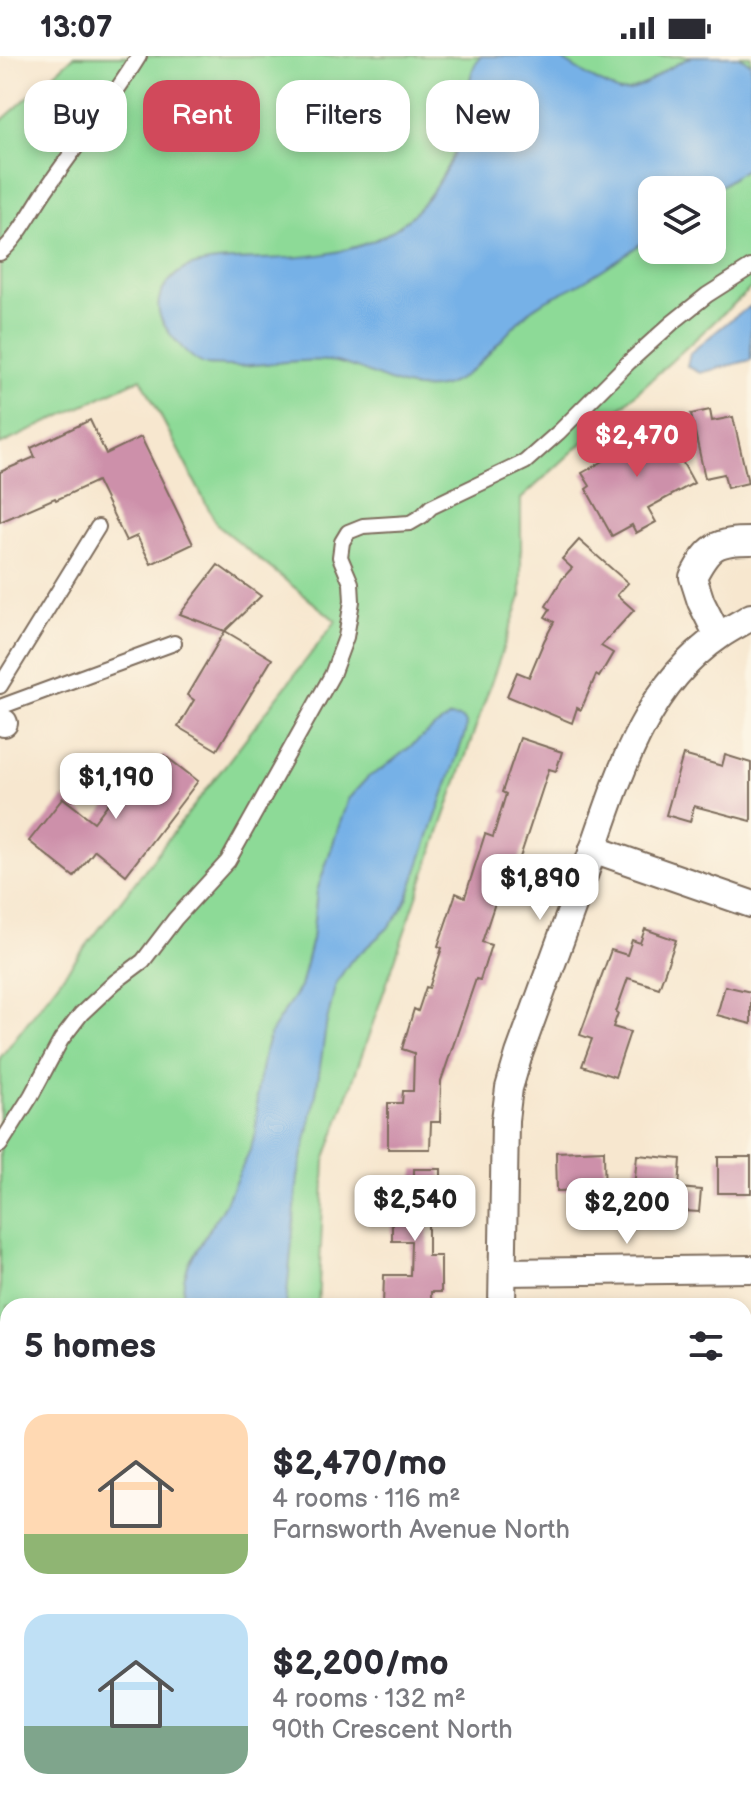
<!DOCTYPE html>
<html lang="en">
<head>
<meta charset="utf-8">
<style>
	:root { --surface:#fff; --page:#f2f2f3; --text:#2b2b33; --muted:#7c7c81; --accent:#d1495b }
	body { margin:0; font-family:"Balsamiq Sans",sans-serif; background:var(--page); color:var(--text); height:100vh; display:flex; flex-direction:column; font-size:30px; white-space:nowrap }
	* { box-sizing:border-box; margin:0 }
	p { font-size:26px; color:var(--muted) }
	.icon { flex:none; width:44px; height:44px; fill:none; stroke:currentColor; stroke-width:2; stroke-linecap:round; stroke-linejoin:round }
	.map { position:relative; flex:1; overflow:hidden }
	.sheet { position:absolute; left:0px; top:1242px; width:752px; height:514px; display:flex; flex-direction:column; background:var(--surface); border-radius:24px 24px 0 0; box-shadow:0 4px 12px #0003 }
	.sheet>* { flex:none }
	.guide { position:absolute; left:24px; top:24px; width:704px; height:72px; display:flex; gap:16px }
	.controls { position:absolute; left:638px; top:120px; display:grid; gap:16px }
	.controls a { display:grid; place-items:center; width:88px; height:88px; border-radius:16px; background:var(--surface); box-shadow:0 4px 12px #0003; font-size:40px }
	.price { position:absolute; translate:-50% -68px; padding:0 18px; border-radius:16px; background:#fff; color:#222; font-size:26px; line-height:52px; filter:drop-shadow(0 2px 4px #0008) }
	.price::after { content:''; position:absolute; left:50%; top:48px; width:24px; height:18px; margin-left:-12px; background:inherit; clip-path:polygon(0 0,100% 0,50% 100%) }
	.price.on { background:var(--accent); color:#fff }
	ul { padding:0; list-style:none }
	li { display:flex; align-items:center; gap:24px; height:200px; padding:0 24px }
	li span { display:grid; place-items:center; flex:none; width:224px; height:160px; border-radius:24px; color:#555 }
	li>.icon { margin-inline-start:auto }
	span .icon { width:96px; height:96px; fill:#fffc; stroke-width:1 }
	li b { font-size:34px }
	h2 { display:flex; justify-content:space-between; align-items:center; height:96px; padding:0 24px; font-size:34px }
	.tag { padding:0 28px; border-radius:24px; background:var(--surface); box-shadow:0 4px 12px #0003; font-size:28px; line-height:72px }
	.tag.on { background:var(--accent); color:#fff }
	.status { display:flex; justify-content:space-between; align-items:center; height:56px; padding:0 40px; background:var(--surface); direction:ltr }
	.status svg { height:22px; fill:currentColor }
	.map>svg:first-child { display:block }
	.green { fill:#8dda97; stroke:#64825a; stroke-width:2; fill-rule:evenodd }
	.water { fill:#76b1e7; stroke:#586e82; stroke-width:2 }
	.building { fill:#cd90aa }
	.lines { fill:none; stroke-linecap:round; stroke-linejoin:round }
	.service-casing { stroke:#7d6c5c; stroke-width:18 }
	.minor-casing { stroke:#7d6c5c; stroke-width:30 }
	.service { stroke:#fff; stroke-width:14 }
	.minor { stroke:#fff; stroke-width:26 }
</style>
</head>
<body>
<div class="status"><b>13:07</b><svg viewBox="0 0 49 12"><path d="M0 12V9h3v3zM5 12V6h3v6zM10 12V3h3v9zM15 12V0h3v12zM26 1h20v11H26zM47 4h2v5h-2z"/></svg></div>
<div class="map">
<svg width="751" height="1755" viewBox="0 0 751 1755">
	<rect width="100%" height="100%" fill="#fcf5e5"/>
	<filter id="ink" filterUnits="userSpaceOnUse"><feTurbulence type="fractalNoise" baseFrequency=".0125" numOctaves="2"/><feDisplacementMap in="SourceGraphic" scale="16" xChannelSelector="R" yChannelSelector="G"/><feConvolveMatrix kernelMatrix="1 2 1 2 8 2 1 2 1" color-interpolation-filters="sRGB"/></filter>
	<filter id="wash" filterUnits="userSpaceOnUse"><feTurbulence type="fractalNoise" baseFrequency=".006" numOctaves="4" result="noise"/><feDisplacementMap in="SourceGraphic" scale="32" xChannelSelector="R" yChannelSelector="G"/><feGaussianBlur stdDeviation="1.8" result="paint"/><feColorMatrix in="noise" values="0 0 0 0 0 0 0 0 0 0 0 0 0 0 0 0 0 1.4 0 .05"/><feComposite in="paint" operator="in"/></filter>
	<g filter="url(#wash)">
		<rect width="100%" height="100%" fill="#f7e7cf"/>
		<!-- green -->
		<path class="green" d="M74 0H751V232L521 443V541L325 1105 318 1250H8V1748H293V1755H0V1002L336 565 217 469 141 322 0 389V66ZM652 134H712V194H652Z"/>
		<!-- water -->
		<g class="water">
			<path d="M481 0H556L591 22 619 36 629 35 645 28 667 13 692 0H737L751 7V109L712 136V134H652V179C628 198 603 214 577 229 559 239 539 245 525 259 501 282 475 320 444 330 401 342 368 309 328 305 295 302 259 311 225 310 220 309 213 310 207 309 194 306 179 289 171 279 162 267 155 255 160 240 165 228 177 215 189 211 211 203 238 204 261 203 302 202 348 199 385 179 426 158 458 102 466 57 469 39 467 15 481 0Z"/>
			<polygon points="751,250 751,304 700,317 687,310 690,297 734,261"/>
			<polygon points="450,661 460,662 466,667 465,677 408,841 401,855 387,873 350,906 336,927 326,970 316,1038 298,1121 286,1250 182,1250 184,1223 189,1207 227,1144 250,1094 256,1075 257,1036 264,997 271,976 300,931 312,883 317,835 348,743 368,721 382,713 435,671"/>
		</g>
		<g id="blocks">
			<!-- building -->
			<g class="building">
				<polygon points="710,354 712,365 733,361 748,427 727,432 724,418 705,422 691,358"/>
				<polygon points="657,360 694,427 648,452 656,466 636,477 632,469 612,480 586,433 590,430 582,417 625,393 622,388 638,380 634,372"/>
				<polygon points="90,364 106,398 141,381 193,488 151,508 137,480 126,485 97,425 56,444 55,442 0,466 0,416 35,401 31,392"/>
				<polygon points="579,484 628,527 617,539 634,554 601,590 613,597 599,621 596,619 581,654 577,652 572,667 507,640 517,616 529,621 544,585 554,566 545,561 550,553 546,550 562,523 572,512 562,503"/>
				<polygon points="218,509 261,540 225,575 180,558"/>
				<polygon points="225,575 272,603 217,694 178,671 194,644 187,639"/>
				<polygon points="520,682 562,696 556,715 549,713 509,835 500,832 482,886 491,889 480,924 476,923 441,1025 440,1066 431,1066 430,1093 388,1093 388,1047 402,1047 403,1035 413,1035 414,997 402,993 414,953 418,955 426,931 429,932 442,892 438,890 456,837 465,841 485,778 493,781 506,738 502,736"/>
				<polygon points="164,699 198,725 126,819 95,794 74,821 29,785 63,742 94,766 132,716 144,724"/>
				<polygon points="683,699 722,710 725,699 751,707 751,765 694,750 690,766 666,759"/>
				<polygon points="645,873 676,884 659,932 628,922 616,956 618,957 613,971 630,976 615,1021 582,1010 592,983 580,979 611,894 627,899 632,884 640,887"/>
				<polygon points="725,930 751,936 751,968 717,959"/>
				<polygon points="604,1094 605,1156 587,1157 586,1134 557,1135 556,1096"/>
				<polygon points="637,1099 681,1103 679,1132 701,1134 699,1156 669,1154 670,1136 634,1133"/>
				<rect x="718" y="1101" width="33" height="36"/>
				<polygon points="414,1113 441,1113 441,1145 428,1145 428,1200 441,1200 441,1236 431,1236 431,1250 383,1250 384,1219 410,1219 411,1185 392,1185 392,1161 384,1161 384,1144 404,1144 404,1131 414,1131"/>
			</g>
		</g>
	</g>
	<g filter="url(#ink)">
		<use href="#blocks" fill-opacity="0" stroke="#7d6c5c" stroke-width="2"/>
		<g class="lines">
			<!-- service casing -->
			<g class="service-casing">
				<g id="service">
					<path d="M0 197C20 180 32 153 47 132 77 88 111 46 139 0"/>
					<polyline points="0,630 98,471"/>
					<polyline points="0,651 174,587"/>
					<polyline points="0,1089 31,1040 61,984 81,958 115,926 143,905 175,863 228,805 332,619 346,581 352,545 351,527 340,501 342,486 348,476 363,470 410,467 422,460 431,451 525,406 559,376 629,306 672,267 707,239 751,211"/>
					<polyline points="0,1733 6,1755"/>
				</g>
			</g>
			<!-- minor casing -->
			<g class="minor-casing">
				<g id="minor">
					<path d="M718 580 701 546 693 521C709 490 716 485 751 485"/>
					<polyline points="0,665 4,667"/>
					<polyline points="593,793 751,848"/>
					<polyline points="503,1216 751,1213"/>
					<path d="M502 1250 505 1064 509 1032 519 998C541 937 564 876 586 814 616 730 641 633 719 580 729 573 741 567 751 561"/>
					<polyline points="495,1755 495,1748"/>
				</g>
			</g>
			<!-- service -->
			<use href="#service" class="service"/>
			<!-- minor -->
			<use href="#minor" class="minor"/>
		</g>
	</g>
</svg>
<div class="controls">
<a><svg class="icon" aria-label="layers" viewBox="0 0 24 24"><path d="M12 4l9 5-9 5-9-5zM3 14l9 5 9-5"/></svg></a>
</div>
<b class="price on" style="left:637px;top:423px">$2,470</b>
<b class="price" style="left:116px;top:765px">$1,190</b>
<b class="price" style="left:540px;top:866px">$1,890</b>
<b class="price" style="left:415px;top:1187px">$2,540</b>
<b class="price" style="left:627px;top:1190px">$2,200</b>
<div class="guide">
<a class="tag">Buy</a>
<a class="tag on">Rent</a>
<a class="tag">Filters</a>
<a class="tag">New</a>
</div>
<section class="sheet">
<h2>5 homes<svg class="icon" aria-label="filters" viewBox="0 0 24 24"><path d="M4 7h16M4 17h16"/><circle cx="9" cy="7" r="2"/><circle cx="15" cy="17" r="2"/></svg></h2>
<ul>
<li><span style="background:linear-gradient(#ffd9b3 75%,#8fb573 0)"><svg class="icon" aria-label="home" viewBox="0 0 24 24"><path d="M3 11l9-7 9 7M6 9v11h12V9"/></svg></span><div><b>$2,470/mo</b><p>4 rooms · 116 m²</p><p>Farnsworth Avenue North</p></div></li>
<li><span style="background:linear-gradient(#bfe0f5 70%,#7fa58c 0)"><svg class="icon" aria-label="home" viewBox="0 0 24 24"><path d="M3 11l9-7 9 7M6 9v11h12V9"/></svg></span><div><b>$2,200/mo</b><p>4 rooms · 132 m²</p><p>90th Crescent North</p></div></li>
</ul>
</section>
</div>
</body>
</html>
